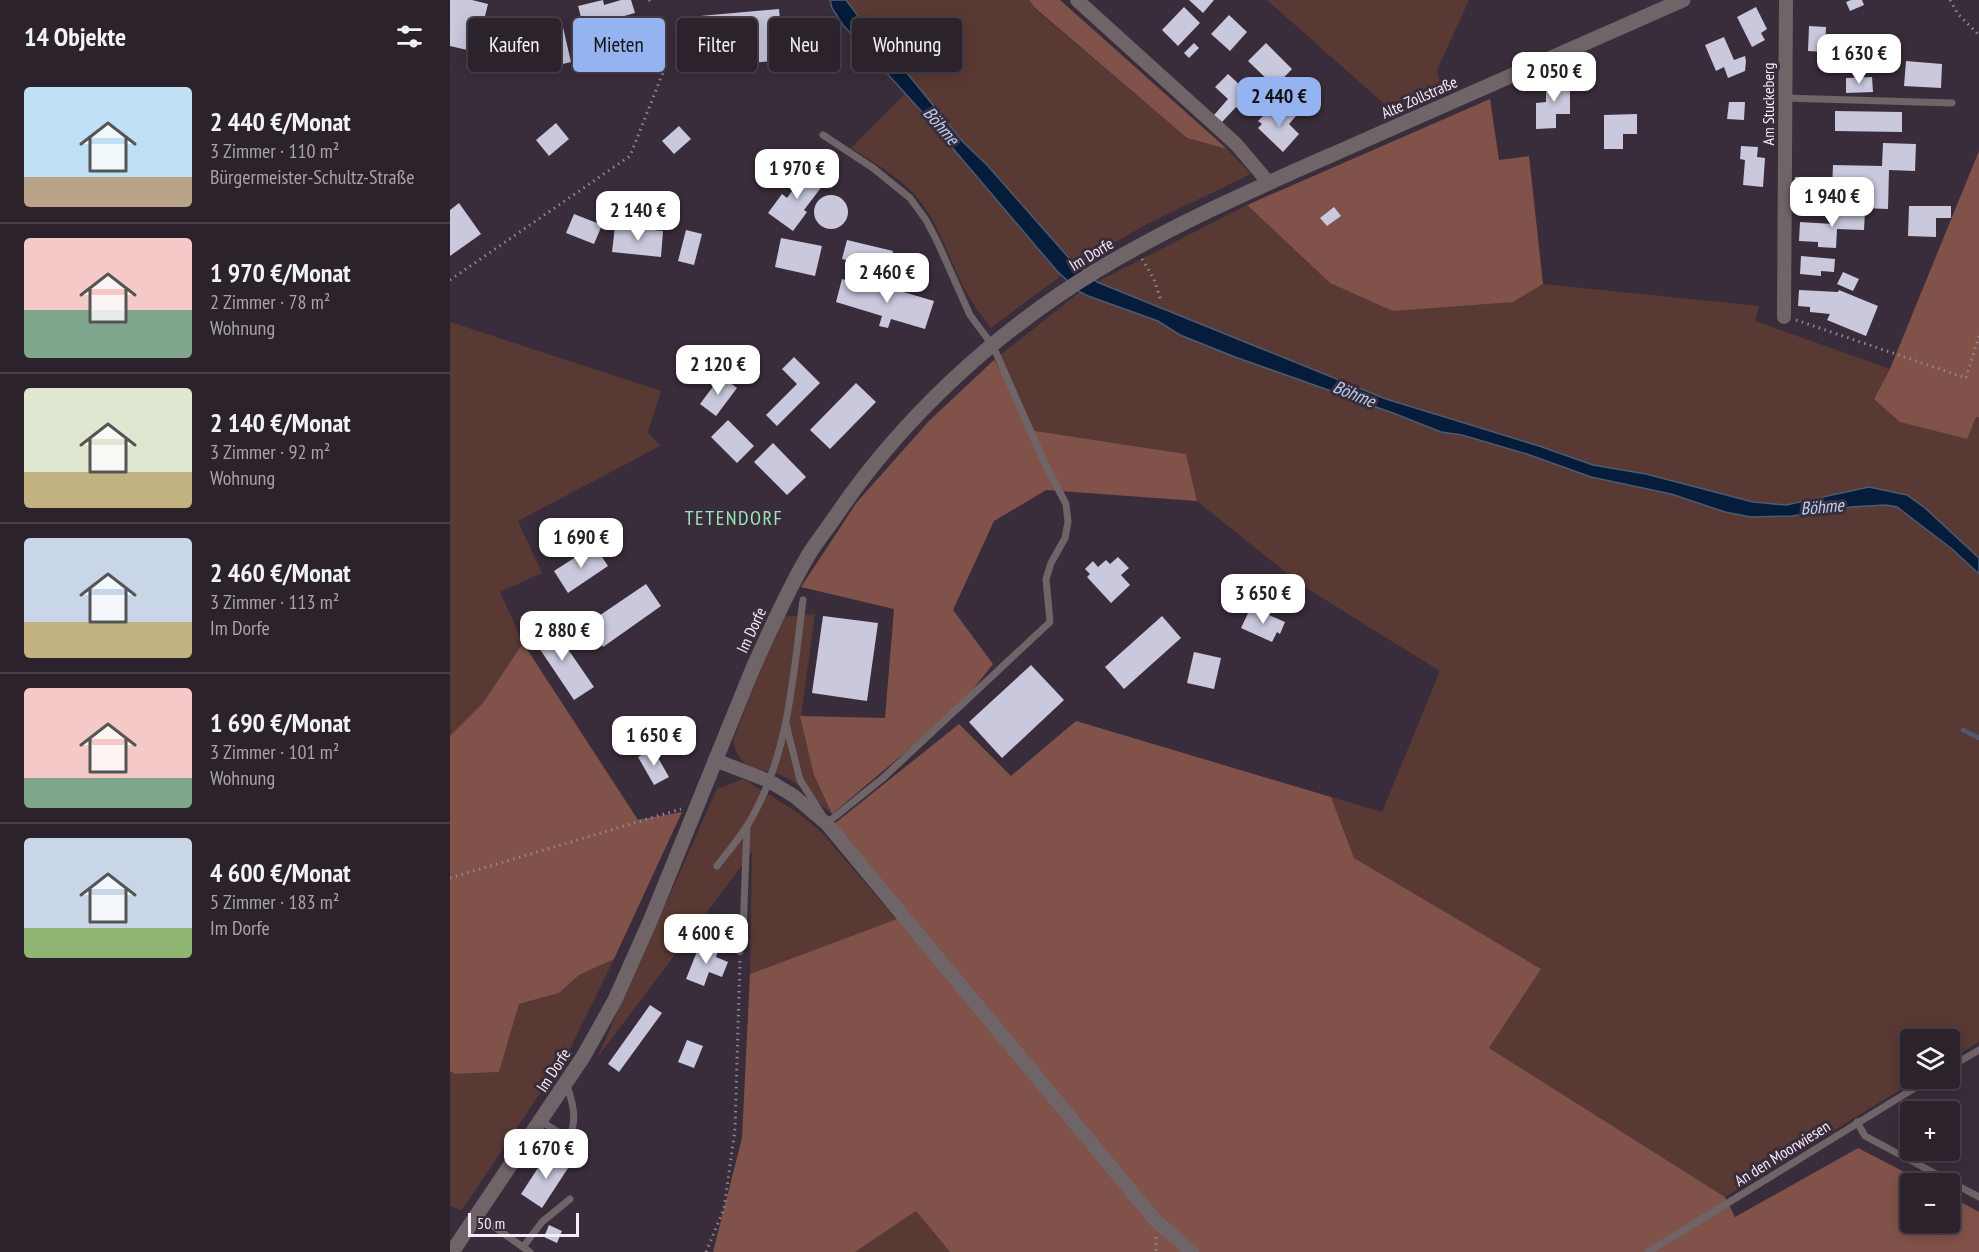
<!DOCTYPE html>
<html lang="de">
<head>
<meta charset="utf-8">
<style>
	:root { --surface:#2c222c; --page:#382f38; --text:#f1f3f6; --muted:#a6a4a9; --line:#483f48; --accent:#95b2f1 }
	body { margin:0; font-family:"PT Sans Narrow",sans-serif; background:var(--page); color:var(--text); height:100vh; display:flex; flex-direction:column; font-size:22px; white-space:nowrap }
	* { box-sizing:border-box; margin:0 }
	p { font-size:20px; color:var(--muted) }
	.icon { flex:none; width:33px; height:33px; fill:none; stroke:currentColor; stroke-width:2; stroke-linecap:round; stroke-linejoin:round }
	.map { position:relative; flex:1; overflow:hidden }
	.side { display:flex; flex-direction:column; background:var(--surface); width:450px }
	.side>* { flex:none }
	.guide { position:absolute; left:18px; top:18px; width:570px; height:54px; display:flex; gap:12px }
	.buttons { position:absolute; left:1450px; top:1029px; display:grid; gap:12px }
	.buttons a { display:grid; place-items:center; width:60px; height:60px; border-radius:6px; background:var(--surface); box-shadow:0 3px 15px #0003,0 0 0 2px var(--line); font-size:30px }
	.scale { position:absolute; left:18px; bottom:15px; width:111px; box-sizing:border-box; padding-left:6px; border:3px solid #f5edf6; border-top:0; font-size:16px; line-height:21px; white-space:nowrap; color:#f5edf6; -webkit-text-stroke:4px #3a2d3b; paint-order:stroke }
	.price { position:absolute; translate:-50% -51px; padding:0 14px; border-radius:12px; background:#fff; color:#222; font-size:20px; line-height:39px; filter:drop-shadow(0 2px 3px #0008) }
	.price::after { content:''; position:absolute; left:50%; top:36px; width:18px; height:14px; margin-left:-9px; background:inherit; clip-path:polygon(0 0,100% 0,50% 100%) }
	.price.on { background:var(--accent); color:#111 }
	ul { padding:0; list-style:none }
	li { display:flex; align-items:center; gap:18px; height:150px; padding:0 24px }
	li+li { border-top:2px solid var(--line) }
	li span { display:grid; place-items:center; flex:none; width:168px; height:120px; border-radius:6px; color:#555 }
	li>.icon { margin-inline-start:auto }
	span .icon { width:72px; height:72px; fill:#fffc; stroke-width:1 }
	li b { font-size:26px }
	h2 { display:flex; justify-content:space-between; align-items:center; height:72px; padding:0 24px; font-size:26px }
	.chip { padding:0 21px; border-radius:6px; background:var(--surface); box-shadow:0 3px 15px #0003,0 0 0 2px var(--line); font-size:21px; line-height:54px }
	.chip.on { background:var(--accent); color:#111 }
	main { display:flex; flex:1; min-height:0 }
	.map>svg:first-child { display:block }
	.green { fill:#593933 }
	.forest { fill:#81524a }
	.water { fill:#051c3a; stroke:#4d5b72; stroke-width:1.5 }
	.lines { fill:none; stroke-linecap:round; stroke-linejoin:round }
	.stream { stroke:#4d5b72; stroke-width:4.5 }
	.building { fill:#cac8dd }
	.path { stroke:#918692; stroke-width:3; stroke-dasharray:1.5 4.5; stroke-linecap:butt }
	.service { stroke:#6f6568; stroke-width:7 }
	.minor { stroke:#6f6568; stroke-width:14 }
	.tertiary { stroke:#6f6568; stroke-width:15 }
	.labels { text-anchor:middle; stroke-width:6; stroke-linejoin:round; paint-order:stroke }
	.street-label { font-size:16px; fill:#f5edf6; stroke:#3a2d3b }
	.water-label { font-size:18px; font-style:italic; fill:#b5cff3; stroke:#3a2d3b }
	.quarter-label { font-size:20px; letter-spacing:1.5px; fill:#99e5b6; stroke:#3a2d3b }
</style>
</head>
<body>
<main>
<section class="side">
<h2>14 Objekte<svg class="icon" aria-label="filters" viewBox="0 0 24 24"><path d="M4 7h16M4 17h16"/><circle cx="9" cy="7" r="2"/><circle cx="15" cy="17" r="2"/></svg></h2>
<ul>
<li><span style="background:linear-gradient(#bfe0f5 75%,#b9a48a 0)"><svg class="icon" aria-label="home" viewBox="0 0 24 24"><path d="M3 11l9-7 9 7M6 9v11h12V9"/></svg></span><div><b>2 440 €/Monat</b><p>3 Zimmer · 110 m²</p><p>Bürgermeister-Schultz-Straße</p></div></li>
<li><span style="background:linear-gradient(#f6c9c9 60%,#7fa58c 0)"><svg class="icon" aria-label="home" viewBox="0 0 24 24"><path d="M3 11l9-7 9 7M6 9v11h12V9"/></svg></span><div><b>1 970 €/Monat</b><p>2 Zimmer · 78 m²</p><p>Wohnung</p></div></li>
<li><span style="background:linear-gradient(#dfe7d0 70%,#c2b280 0)"><svg class="icon" aria-label="home" viewBox="0 0 24 24"><path d="M3 11l9-7 9 7M6 9v11h12V9"/></svg></span><div><b>2 140 €/Monat</b><p>3 Zimmer · 92 m²</p><p>Wohnung</p></div></li>
<li><span style="background:linear-gradient(#c9d6e8 70%,#c2b280 0)"><svg class="icon" aria-label="home" viewBox="0 0 24 24"><path d="M3 11l9-7 9 7M6 9v11h12V9"/></svg></span><div><b>2 460 €/Monat</b><p>3 Zimmer · 113 m²</p><p>Im Dorfe</p></div></li>
<li><span style="background:linear-gradient(#f6c9c9 75%,#7fa58c 0)"><svg class="icon" aria-label="home" viewBox="0 0 24 24"><path d="M3 11l9-7 9 7M6 9v11h12V9"/></svg></span><div><b>1 690 €/Monat</b><p>3 Zimmer · 101 m²</p><p>Wohnung</p></div></li>
<li><span style="background:linear-gradient(#c9d6e8 75%,#8fb573 0)"><svg class="icon" aria-label="home" viewBox="0 0 24 24"><path d="M3 11l9-7 9 7M6 9v11h12V9"/></svg></span><div><b>4 600 €/Monat</b><p>5 Zimmer · 183 m²</p><p>Im Dorfe</p></div></li>
</ul>
</section>
<div class="map">
<svg width="1529" height="1252" viewBox="0 0 1529 1252">
	<rect width="100%" height="100%" fill="#3a2d3b"/>
	<!-- green -->
	<g class="green">
		<polygon points="396,0 579,0 585,9 737,138 777,149 801,174 695,225 627,265 513,142 457,73 424,37"/>
		<polygon points="817,0 1019,0 987,70 991,88 941,110"/>
		<path d="M455 94 612 275 541 328C532 316 522 303 515 290 498 258 490 223 465 195 449 177 422 161 401 148Z"/>
		<polygon points="797,205 880,283 1063,302 1093,284 1309,306 1305,321 1440,369 1424,399 1529,418 1529,558 1475,508 1456,495 1419,487 1336,505 1303,502 1196,474 1143,465 1089,446 936,399 647,282"/>
		<polygon points="630,292 708,321 730,335 785,357 943,413 991,432 1012,435 1077,454 1141,477 1221,494 1301,517 1342,516 1400,507 1436,505 1447,507 1502,549 1529,574 1529,1042 1500,1059 1500,1040 1461,1040 1461,1078 1468,1079 1275,1197 1039,1048 1090,969 904,858 881,797 932,812 990,671 853,586 747,501 736,454 579,430 566,397 544,360"/>
		<polygon points="0,322 211,391 198,432 210,446 68,521 92,573 50,592 73,643 33,703 0,736"/>
		<path d="M365 614 351 716 364 775 382 814C368 803 352 786 337 778 310 764 293 777 283 741L324 634 333 617Z"/>
		<polygon points="293,779 347,812 371,832 447,920 300,974 302,852 147,1058 267,789"/>
		<polygon points="164,959 121,1047 12,1210 0,1206 0,1071 5,1074 49,1072 69,1004 109,993 129,975"/>
		<polygon points="466,1211 500,1252 405,1252"/>
	</g>
	<!-- forest -->
	<g class="forest">
		<polygon points="579,0 610,0 777,149 737,138 585,8"/>
		<polygon points="1040,99 1049,160 1079,156 1093,284 1063,302 943,311 880,283 797,205"/>
		<polygon points="1529,151 1529,418 1526,417 1517,439 1450,422 1424,399 1440,369"/>
		<polygon points="544,360 566,397 579,430 736,454 747,501 596,490 544,521 503,610 543,664 509,707 382,814 364,775 350,716 435,718 444,609 351,587 407,502 480,420"/>
		<polygon points="73,643 188,820 232,812 164,959 129,975 109,993 69,1004 49,1072 5,1074 0,1071 0,736 33,703"/>
		<polygon points="626,721 881,797 904,858 1091,969 1039,1048 1275,1197 1285,1217 1408,1148 1476,1183 1461,1184 1461,1222 1500,1222 1500,1196 1529,1212 1529,1252 500,1252 466,1211 405,1252 263,1252 292,1138 300,974 458,915 384,824 509,724 561,776"/>
	</g>
	<!-- water -->
	<polygon class="water" points="380,0 396,0 424,37 457,73 513,142 537,165 619,258 647,282 936,399 1089,446 1143,465 1196,474 1303,502 1336,505 1419,487 1457,495 1475,508 1529,558 1529,574 1502,549 1447,507 1436,505 1400,507 1342,516 1301,517 1275,512 1221,494 1141,477 1077,454 1012,435 991,432 943,413 785,357 730,335 708,321 638,296 630,292 607,271 472,112 393,25 382,8"/>
	<g class="lines">
		<!-- stream -->
		<polyline class="stream" points="1513,730 1529,738"/>
	</g>
	<!-- building -->
	<g class="building">
		<polygon points="0,0 22,0 38,4 26,52 0,46"/>
		<polygon points="153,0 154,5 171,0 181,0 185,13 160,20 163,30 182,25 189,51 169,56 170,59 144,66 128,6"/>
		<polygon points="739,0 764,0 753,13"/>
		<polygon points="1401,0 1412,0 1414,5 1400,11 1396,2"/>
		<polygon points="734,7 750,23 728,46 712,30"/>
		<polygon points="1306,7 1317,29 1311,33 1315,40 1302,47 1287,17"/>
		<polygon points="329,9 334,60 243,68 239,17"/>
		<polygon points="779,15 797,32 780,51 761,34"/>
		<polygon points="112,23 121,62 96,68 88,29"/>
		<polygon points="1359,26 1376,27 1375,52 1358,51"/>
		<polygon points="1274,37 1284,60 1295,56 1296,61 1295,71 1278,78 1274,67 1266,71 1255,45"/>
		<polygon points="744,43 749,48 739,58 734,53"/>
		<polygon points="816,43 842,69 825,87 798,61"/>
		<polygon points="1456,61 1492,64 1491,88 1454,86"/>
		<polygon points="778,74 803,97 790,111 786,107 772,122 764,115 778,99 765,87"/>
		<polygon points="1422,77 1423,92 1396,93 1396,78"/>
		<polygon points="1096,79 1120,79 1120,114 1106,114 1106,128 1086,129 1086,103 1096,102"/>
		<polygon points="1279,102 1295,102 1294,120 1277,119"/>
		<polygon points="837,107 846,116 839,124 849,134 833,152 808,128 812,124 808,121 819,110 826,118"/>
		<polygon points="1385,111 1452,112 1452,132 1385,131"/>
		<polygon points="1187,114 1187,134 1173,134 1173,149 1154,149 1154,115"/>
		<polygon points="106,123 119,139 99,156 86,140"/>
		<polygon points="229,126 241,139 224,154 212,141"/>
		<polygon points="1433,143 1466,144 1465,171 1439,170 1438,209 1411,208 1412,189 1382,189 1383,165 1432,166"/>
		<polygon points="1291,146 1308,147 1307,157 1315,158 1313,187 1293,185 1295,160 1290,159"/>
		<polygon points="359,168 376,181 354,210 357,212 343,231 318,213 332,194 337,198"/>
		<polygon points="1345,177 1357,177 1356,195 1344,195"/>
		<circle cx="381" cy="212" r="17"/>
		<polygon points="9,203 31,234 0,256 0,210"/>
		<polygon points="1459,206 1501,206 1501,218 1486,218 1486,237 1458,236"/>
		<polygon points="884,207 891,216 877,226 870,218"/>
		<polygon points="1384,209 1415,211 1414,230 1387,229 1386,248 1368,247 1368,242 1349,241 1350,222 1383,224"/>
		<polygon points="124,214 152,225 144,244 116,233"/>
		<polygon points="165,226 213,231 211,257 162,252"/>
		<polygon points="236,230 252,234 244,265 228,261"/>
		<polygon points="331,238 372,246 365,276 325,267"/>
		<polygon points="397,240 443,251 439,270 392,259"/>
		<polygon points="1351,256 1385,259 1384,272 1371,271 1371,276 1350,274"/>
		<polygon points="1393,272 1409,279 1403,291 1387,284"/>
		<polygon points="392,279 439,293 440,288 484,301 475,329 441,319 438,328 429,326 432,316 386,302"/>
		<polygon points="1349,290 1388,292 1389,290 1428,306 1416,336 1377,320 1380,314 1360,312 1360,307 1348,306"/>
		<polygon points="344,357 370,383 327,426 316,415 347,384 332,369"/>
		<polygon points="271,376 287,388 266,416 250,404"/>
		<polygon points="406,383 426,402 380,449 360,430"/>
		<polygon points="278,420 304,446 287,463 261,437"/>
		<polygon points="323,443 356,477 337,495 304,462"/>
		<polygon points="144,545 158,566 118,593 104,571"/>
		<polygon points="668,557 679,568 671,575 680,585 661,603 637,577 640,574 635,569 643,561 648,567 656,560 660,564"/>
		<polygon points="196,584 211,606 153,647 137,624"/>
		<polygon points="801,607 835,622 830,634 827,632 822,642 791,628"/>
		<polygon points="373,616 428,623 417,701 362,693"/>
		<polygon points="712,616 731,638 674,689 655,667"/>
		<polygon points="100,623 144,687 124,700 81,636"/>
		<polygon points="744,652 771,658 764,689 737,683"/>
		<polygon points="581,665 614,700 552,758 519,722"/>
		<polygon points="203,749 219,777 204,785 188,757"/>
		<polygon points="250,944 268,951 266,957 278,962 272,977 259,972 254,986 236,979"/>
		<polygon points="200,1005 212,1013 169,1072 158,1064"/>
		<polygon points="237,1040 253,1046 244,1068 228,1062"/>
		<polygon points="99,1151 120,1165 92,1208 71,1194"/>
		<polygon points="99,1225 112,1231 107,1243 94,1237"/>
	</g>
	<g class="lines">
		<!-- path -->
		<g class="path">
			<polyline points="199,0 200,1"/>
			<polyline points="1500,0 1508,14 1529,35"/>
			<polyline points="692,259 704,279 711,301"/>
			<polyline points="0,280 180,156 214,70"/>
			<polyline points="1346,320 1516,378 1529,336"/>
			<polyline points="0,878 231,809"/>
			<polyline points="706,1237 706,1252"/>
			<polyline points="256,1252 274,1209 285,1129 290,960"/>
		</g>
		<!-- service -->
		<g class="service">
			<polyline points="1334,98 1502,103"/>
			<polyline points="373,135 423,168 460,198 476,220 487,241 520,315 543,346 596,466 616,504 618,522 615,538 601,563 596,579 600,622 433,778 377,823"/>
			<polyline points="336,724 350,780 371,813"/>
			<path d="M267 866C277 853 288 840 297 826 339 758 343 676 353 600"/>
			<polyline points="290,952 293,932 297,826"/>
			<polyline points="1500,1067 1529,1050"/>
			<polyline points="91,1121 120,1140"/>
			<polyline points="1407,1122 1415,1136 1529,1197"/>
			<path d="M115 1155C125 1123 128 1116 116 1083"/>
			<polyline points="27,1215 80,1252"/>
			<polyline points="73,1247 92,1222 120,1199"/>
			<polyline points="1198,1252 1481,1078"/>
		</g>
		<!-- minor -->
		<g class="minor">
			<polyline points="627,0 786,144 819,183"/>
			<polyline points="1334,317 1336,0"/>
			<polyline points="265,760 319,781 344,796 377,824 706,1221 742,1252"/>
		</g>
		<!-- tertiary -->
		<path class="tertiary" d="M2 1252 133 1057 165 1000 201 919 303 668C319 632 335 596 355 561 363 546 375 532 385 517 452 418 544 333 646 271 730 220 823 181 913 141 1020 94 1126 47 1233 0"/>
	</g>
	<g class="labels">
		<!-- street labels -->
		<g class="street-label">
			<text transform="translate(969 97) rotate(-24)" y="6">Alte Zollstraße</text>
			<text transform="translate(1318 104) rotate(-90)" y="6">Am Stuckeberg</text>
			<text transform="translate(641 254) rotate(-31)" y="6">Im Dorfe</text>
			<text transform="translate(301 630) rotate(-65)" y="6">Im Dorfe</text>
			<text transform="translate(103 1070) rotate(-57)" y="6">Im Dorfe</text>
			<text transform="translate(1332 1153) rotate(-32)" y="6">An den Moorwiesen</text>
		</g>
		<!-- water labels -->
		<g class="water-label">
			<text transform="translate(491 126) rotate(49)" y="6">Böhme</text>
			<text transform="translate(904 394) rotate(22)" y="6">Böhme</text>
			<text transform="translate(1372 507) rotate(-5)" y="6">Böhme</text>
		</g>
		<!-- quarter labels -->
		<g class="quarter-label">
			<text x="284" y="525">TETENDORF</text>
		</g>
	</g>
</svg>
<div class="buttons">
<a><svg class="icon" aria-label="layers" viewBox="0 0 24 24"><path d="M12 4l9 5-9 5-9-5zM3 14l9 5 9-5"/></svg></a>
<a>+</a>
<a>−</a>
</div>
<div class="scale">50 m</div>
<b class="price" style="left:1409px;top:85px">1 630 €</b>
<b class="price" style="left:1104px;top:103px">2 050 €</b>
<b class="price on" style="left:829px;top:128px">2 440 €</b>
<b class="price" style="left:347px;top:200px">1 970 €</b>
<b class="price" style="left:1382px;top:228px">1 940 €</b>
<b class="price" style="left:188px;top:242px">2 140 €</b>
<b class="price" style="left:437px;top:304px">2 460 €</b>
<b class="price" style="left:268px;top:396px">2 120 €</b>
<b class="price" style="left:131px;top:569px">1 690 €</b>
<b class="price" style="left:813px;top:625px">3 650 €</b>
<b class="price" style="left:112px;top:662px">2 880 €</b>
<b class="price" style="left:204px;top:767px">1 650 €</b>
<b class="price" style="left:256px;top:965px">4 600 €</b>
<b class="price" style="left:96px;top:1180px">1 670 €</b>
<div class="guide">
<a class="chip">Kaufen</a>
<a class="chip on">Mieten</a>
<a class="chip">Filter</a>
<a class="chip">Neu</a>
<a class="chip">Wohnung</a>
</div>
</div>
</main>
</body>
</html>
